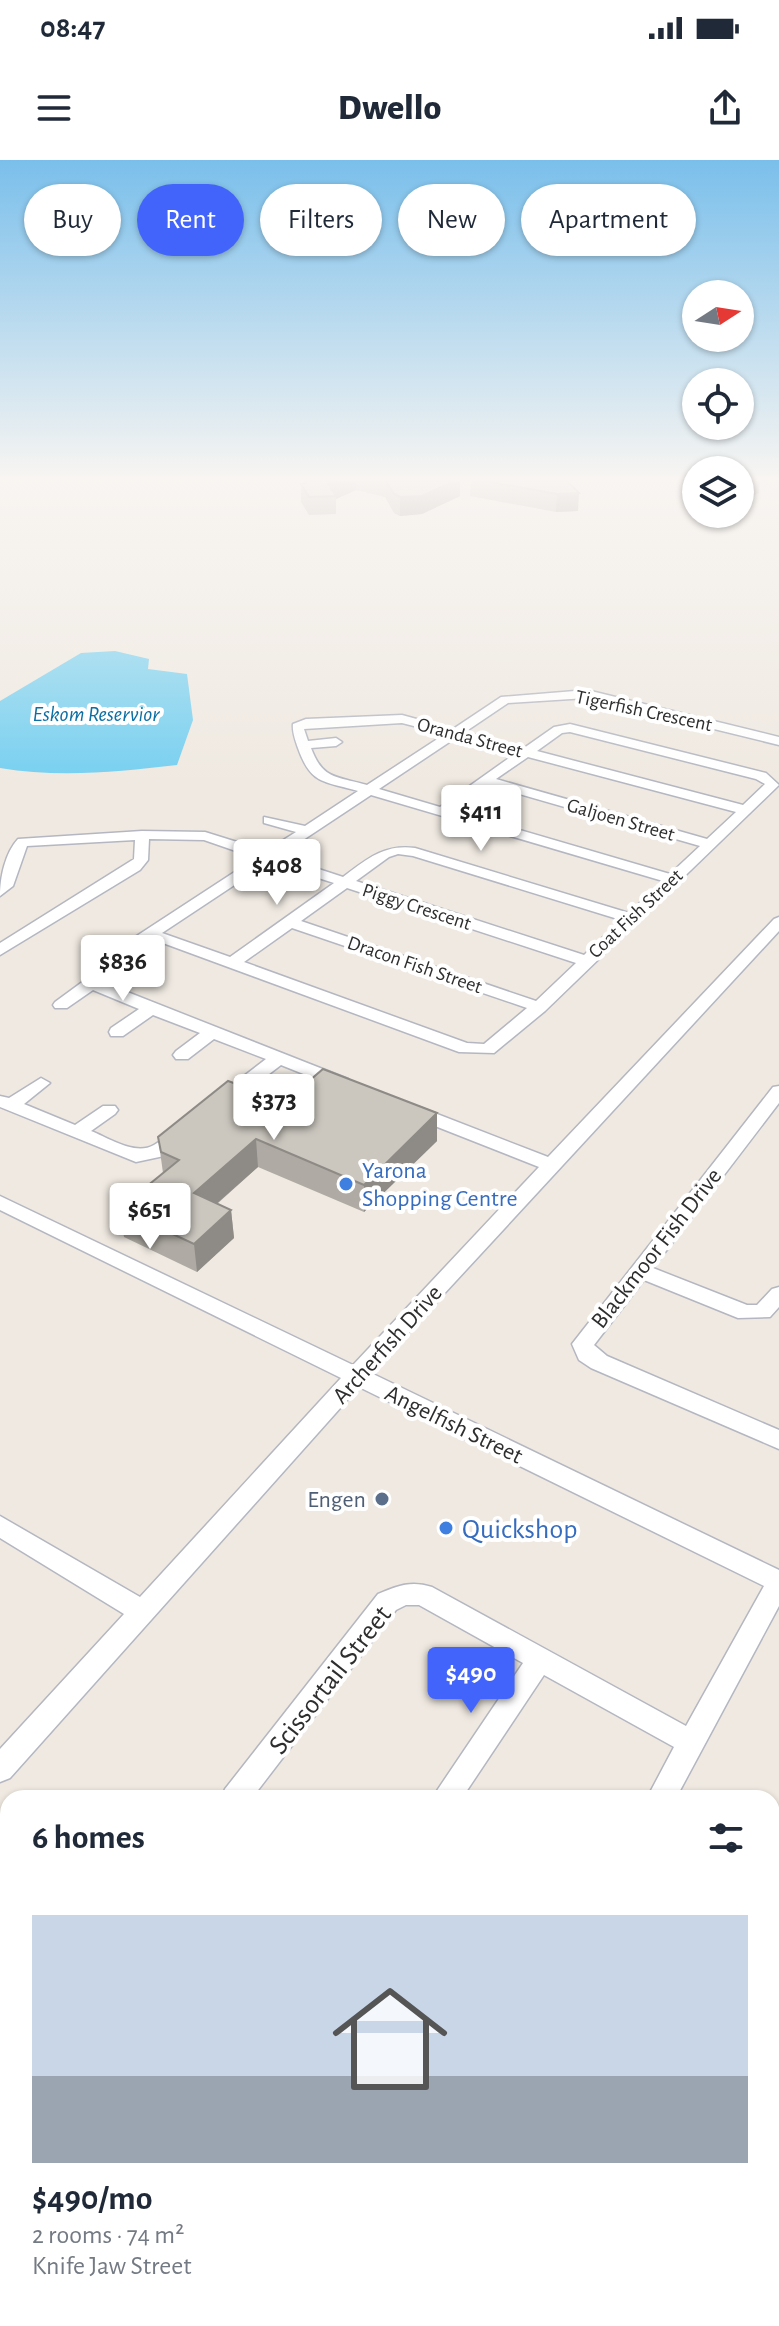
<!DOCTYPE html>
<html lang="en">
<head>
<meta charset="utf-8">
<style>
	:root { --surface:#fff; --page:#f6f6f7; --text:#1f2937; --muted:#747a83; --accent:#4264fb }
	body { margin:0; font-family:"Alegreya Sans",sans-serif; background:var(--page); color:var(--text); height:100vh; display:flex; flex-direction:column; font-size:30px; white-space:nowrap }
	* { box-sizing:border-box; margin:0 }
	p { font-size:26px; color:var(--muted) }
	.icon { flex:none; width:44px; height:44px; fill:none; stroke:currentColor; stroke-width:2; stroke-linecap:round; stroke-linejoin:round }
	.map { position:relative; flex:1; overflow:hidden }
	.drawer { position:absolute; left:0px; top:1630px; width:780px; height:536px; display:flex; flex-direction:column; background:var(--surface); border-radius:24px 24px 0 0; box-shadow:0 2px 6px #0004 }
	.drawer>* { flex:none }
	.banner { position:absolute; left:24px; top:24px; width:732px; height:72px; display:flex; gap:16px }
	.needle { width:52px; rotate:78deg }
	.controls { position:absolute; left:682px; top:120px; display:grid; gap:16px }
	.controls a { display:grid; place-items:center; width:72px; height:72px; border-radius:50%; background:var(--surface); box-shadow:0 2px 6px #0004; font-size:40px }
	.price { position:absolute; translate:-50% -68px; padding:0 18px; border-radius:8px; background:#fff; color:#222; font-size:26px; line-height:52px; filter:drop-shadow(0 2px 4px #0008) }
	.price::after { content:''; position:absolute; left:50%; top:48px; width:24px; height:18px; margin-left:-12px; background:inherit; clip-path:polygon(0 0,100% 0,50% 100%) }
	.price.current { background:var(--accent); color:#fff }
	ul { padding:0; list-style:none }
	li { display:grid; align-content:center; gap:16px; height:424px; padding:0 32px }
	li span { display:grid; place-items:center; height:248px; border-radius:0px; color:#555 }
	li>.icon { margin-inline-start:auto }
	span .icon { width:144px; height:144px; fill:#fffc; stroke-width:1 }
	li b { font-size:34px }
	h2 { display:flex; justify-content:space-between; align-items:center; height:96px; padding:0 32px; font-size:34px }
	.chip { padding:0 28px; border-radius:36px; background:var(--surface); box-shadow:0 2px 6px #0004; font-size:28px; line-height:72px }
	.chip.current { background:var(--accent); color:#fff }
	.status { display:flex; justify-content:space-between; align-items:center; height:56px; padding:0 40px; background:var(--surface); direction:ltr }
	.status svg { height:22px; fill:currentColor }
	header { display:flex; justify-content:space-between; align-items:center; height:104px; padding:0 32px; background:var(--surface); font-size:36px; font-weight:800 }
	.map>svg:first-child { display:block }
	.water { fill:#75cff0 }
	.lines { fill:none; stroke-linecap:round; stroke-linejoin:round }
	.minor-casing { stroke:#b4b7c1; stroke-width:3 }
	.minor { fill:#fff; fill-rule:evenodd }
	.wall { fill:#afaba4 }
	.shaded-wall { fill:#8e8b86 }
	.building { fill:#cbc7bf; stroke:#8e8b86; stroke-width:2 }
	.shop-dot { fill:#3f7fe0; stroke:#fff; stroke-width:3 }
	.service-dot { fill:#5c6f8a; stroke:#fff; stroke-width:3 }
	.labels { text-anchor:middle; stroke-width:8; stroke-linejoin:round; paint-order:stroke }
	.far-street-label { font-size:20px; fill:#2e2e2e; stroke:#fff }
	.far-water-label { font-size:22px; font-style:italic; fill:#0d6fa3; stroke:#fff }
	.shop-label { font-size:24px; fill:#366cbe; stroke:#fff; text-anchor:start }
	.street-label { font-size:24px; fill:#2e2e2e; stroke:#fff }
	.service-label { font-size:24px; fill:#4e5e75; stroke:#fff; text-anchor:end }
	.near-shop-label { font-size:28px; fill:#366cbe; stroke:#fff; text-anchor:start }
	.near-street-label { font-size:28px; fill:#2e2e2e; stroke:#fff }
</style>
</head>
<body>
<div class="status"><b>08:47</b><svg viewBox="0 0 49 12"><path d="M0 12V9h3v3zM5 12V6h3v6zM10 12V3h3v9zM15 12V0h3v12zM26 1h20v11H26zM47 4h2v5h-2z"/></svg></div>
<header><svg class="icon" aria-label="menu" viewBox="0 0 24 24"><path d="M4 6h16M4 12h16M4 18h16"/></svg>Dwello<svg class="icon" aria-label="share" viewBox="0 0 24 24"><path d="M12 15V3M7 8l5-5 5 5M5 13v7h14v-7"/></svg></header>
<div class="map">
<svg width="779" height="2166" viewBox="0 0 779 2166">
	<rect width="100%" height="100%" fill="#efe9e1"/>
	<!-- water -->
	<path class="water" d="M115 491 149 499 148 509 187 514 193 560 177 605C118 612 59 618 0 608V541L81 493Z"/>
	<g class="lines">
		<!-- minor casing -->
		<g class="minor-casing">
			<g id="minor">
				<path d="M587 530 779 577V585L587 538 508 543 465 572 524 588 554 567 570 564 766 613 779 625 545 851 494 893 459 892 152 779 118 802 101 818 102 822 348 919 351 923 342 928 336 927 281 905 226 947H214L211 943 214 939 266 899 214 879 188 899H176L173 895 176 891 200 873 153 855 123 876H111L109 872 111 868 139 849 93 830 67 848H55L53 845 55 842 85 820 87 814 106 796 256 698 204 680 149 679 148 700 140 710 0 795V783L134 699 135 680 27 686 13 726 0 736C0 718 5 693 18 679L142 671 205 672 266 691 296 672 264 663V657L305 666 358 631C324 621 311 625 298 588 296 582 292 572 293 564L306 559 402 555 453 569 501 537ZM402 563 445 574 367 625C336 616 323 620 311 588L336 586 342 582 336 578 308 581 304 569ZM570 572 756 619 765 624 743 645 537 591 562 573ZM457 577 516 593 440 647 379 629ZM528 597 736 652 707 679 496 619ZM488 625 700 686 670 714 452 650ZM371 635 663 721 629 753 415 688C384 684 367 699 343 717L279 696ZM398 694 413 696 621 760 584 795 356 721 389 697ZM269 702 334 723 230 797 162 773ZM347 728 576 803 536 841 301 761ZM292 768 527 848 484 884 467 883 244 802Z"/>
				<path d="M779 757V771L371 1213 779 1410V1446L676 1638H647L674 1587 544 1515 462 1638H432L523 1503 419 1445H406L396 1450 252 1638H221L225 1629 378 1434C397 1426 411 1420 432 1427L686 1566 764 1426 359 1227 10 1618 0 1622V1589L124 1454 0 1378V1356L140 1437 341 1218 0 1050V1036L353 1205 539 1007 407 955 404 951 407 947H419L548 997 774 759Z"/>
				<path d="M41 918 50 923 24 944 75 965 103 946H115L118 950 115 954 91 971C109 978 135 996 154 985 164 979 171 970 182 967L191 973 164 996 136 1002 0 947V936L9 938Z"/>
				<polygon points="779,926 779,943 653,1108 747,1145 757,1145 772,1129 779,1127 779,1147 770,1157 738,1158 644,1120 594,1185 607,1196 779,1270 779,1289 591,1208 579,1200 572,1184 773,927"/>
				<polygon points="779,1858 779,1903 772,1906 772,1861"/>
				<polygon points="8,1914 8,1953 0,1956 0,1917"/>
				<rect x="103" y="2158" width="36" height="8"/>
				<polygon points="363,2158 399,2158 397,2166 361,2166"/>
				<polygon points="636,2158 673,2158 670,2166 633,2166"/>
			</g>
		</g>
		<!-- minor -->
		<use href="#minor" class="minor"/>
	</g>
	<!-- wall -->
	<g class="wall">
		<polygon points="305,321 460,321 460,336 422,354 400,356 394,353 385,337 356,330 336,339 336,354 309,355 301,342 301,324 305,323"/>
		<polygon points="471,321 567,321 578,351 556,352 470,336"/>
		<polygon points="250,929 289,938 437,953 437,981 364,1052 258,1007 217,1044 231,1050 234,1078 197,1112 124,1077 119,1049 163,1013 158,977"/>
	</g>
	<!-- shaded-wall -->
	<g class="shaded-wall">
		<polygon points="336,321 356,321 356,330 336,339 336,336 328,324"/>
		<polygon points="455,321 460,321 460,336 422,354 400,356 400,337"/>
		<polygon points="742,321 760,321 759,333 740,342"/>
		<polygon points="579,333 578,351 556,352 557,334"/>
		<polygon points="437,953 437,981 364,1052 364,1025"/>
		<polygon points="256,979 258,1007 197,1061 194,1033"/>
		<polygon points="231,1050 234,1078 197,1112 194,1084"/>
	</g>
	<!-- building -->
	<g class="building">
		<polygon points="305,321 336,321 328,324 336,336 309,337 301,324 306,323"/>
		<polygon points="386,321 455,321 422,336 400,337 394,334"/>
		<polygon points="486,321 567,321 579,333 557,334"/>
		<polygon points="323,909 437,953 364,1025 256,979 194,1033 231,1050 194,1084 119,1049 179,1000 161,992 158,977 228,921 250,929 256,924 289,938"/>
	</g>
	<!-- sky -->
	<linearGradient id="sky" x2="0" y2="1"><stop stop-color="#7abfeb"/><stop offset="0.51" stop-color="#f8f5f2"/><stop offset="1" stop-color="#f8f5f2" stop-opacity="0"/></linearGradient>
	<rect width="779" height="624" fill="url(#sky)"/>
	<!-- markers -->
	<g class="shop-dot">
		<circle cx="346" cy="1024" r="8"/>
		<circle cx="446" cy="1368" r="8"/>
	</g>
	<circle class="service-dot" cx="382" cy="1339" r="8"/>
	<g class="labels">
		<!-- far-street labels -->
		<g class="far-street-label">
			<text transform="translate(644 550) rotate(12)" y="7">Tigerfish Crescent</text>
			<text transform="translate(470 577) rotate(15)" y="7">Oranda Street</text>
			<text transform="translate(621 659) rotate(16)" y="7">Galjoen Street</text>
			<text transform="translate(417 746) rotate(18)" y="7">Piggy Crescent</text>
			<text transform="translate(635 753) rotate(-43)" y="7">Coat Fish Street</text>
			<text transform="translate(415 804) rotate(19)" y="7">Dracon Fish Street</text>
		</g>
		<!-- far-water labels -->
		<g class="far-water-label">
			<text x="96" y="561">Eskom Reservior</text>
		</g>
		<!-- shop labels -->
		<g class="shop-label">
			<text x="362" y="1018">Yarona<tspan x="362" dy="28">Shopping Centre</tspan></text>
		</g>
		<!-- street labels -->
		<g class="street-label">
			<text transform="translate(656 1088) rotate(-52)" y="8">Blackmoor Fish Drive</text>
			<text transform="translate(387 1184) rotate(-48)" y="8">Archerfish Drive</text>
			<text transform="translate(454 1264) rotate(26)" y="8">Angelfish Street</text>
		</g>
		<!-- service labels -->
		<g class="service-label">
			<text x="366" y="1347">Engen</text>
		</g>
		<!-- near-shop labels -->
		<g class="near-shop-label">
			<text x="462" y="1378">Quickshop</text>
		</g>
		<!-- near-street labels -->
		<g class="near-street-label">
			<text transform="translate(329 1519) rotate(-52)" y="10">Scissortail Street</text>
		</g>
	</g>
</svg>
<div class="controls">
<a><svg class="needle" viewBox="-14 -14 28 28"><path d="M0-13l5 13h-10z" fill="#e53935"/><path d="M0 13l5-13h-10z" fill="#747a83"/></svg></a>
<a><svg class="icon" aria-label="locate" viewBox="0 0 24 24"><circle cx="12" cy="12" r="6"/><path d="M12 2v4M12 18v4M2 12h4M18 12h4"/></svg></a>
<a><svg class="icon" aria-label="layers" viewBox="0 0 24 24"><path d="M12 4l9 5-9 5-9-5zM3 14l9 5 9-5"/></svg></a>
</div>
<b class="price" style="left:481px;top:693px">$411</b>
<b class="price" style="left:277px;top:747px">$408</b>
<b class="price" style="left:123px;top:843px">$836</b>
<b class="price" style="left:274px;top:982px">$373</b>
<b class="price" style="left:150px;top:1091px">$651</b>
<b class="price current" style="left:471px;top:1555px">$490</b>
<div class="banner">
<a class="chip">Buy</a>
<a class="chip current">Rent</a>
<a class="chip">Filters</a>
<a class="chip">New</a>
<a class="chip">Apartment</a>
</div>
<section class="drawer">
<h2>6 homes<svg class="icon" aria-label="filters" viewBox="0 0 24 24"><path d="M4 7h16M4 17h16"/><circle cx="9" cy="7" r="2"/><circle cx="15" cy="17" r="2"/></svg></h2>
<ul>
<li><span style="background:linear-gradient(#c9d6e8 65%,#9aa5b1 0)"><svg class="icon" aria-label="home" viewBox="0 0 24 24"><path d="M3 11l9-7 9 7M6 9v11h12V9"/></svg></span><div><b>$490/mo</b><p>2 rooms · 74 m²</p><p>Knife Jaw Street</p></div></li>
</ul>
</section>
</div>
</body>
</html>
